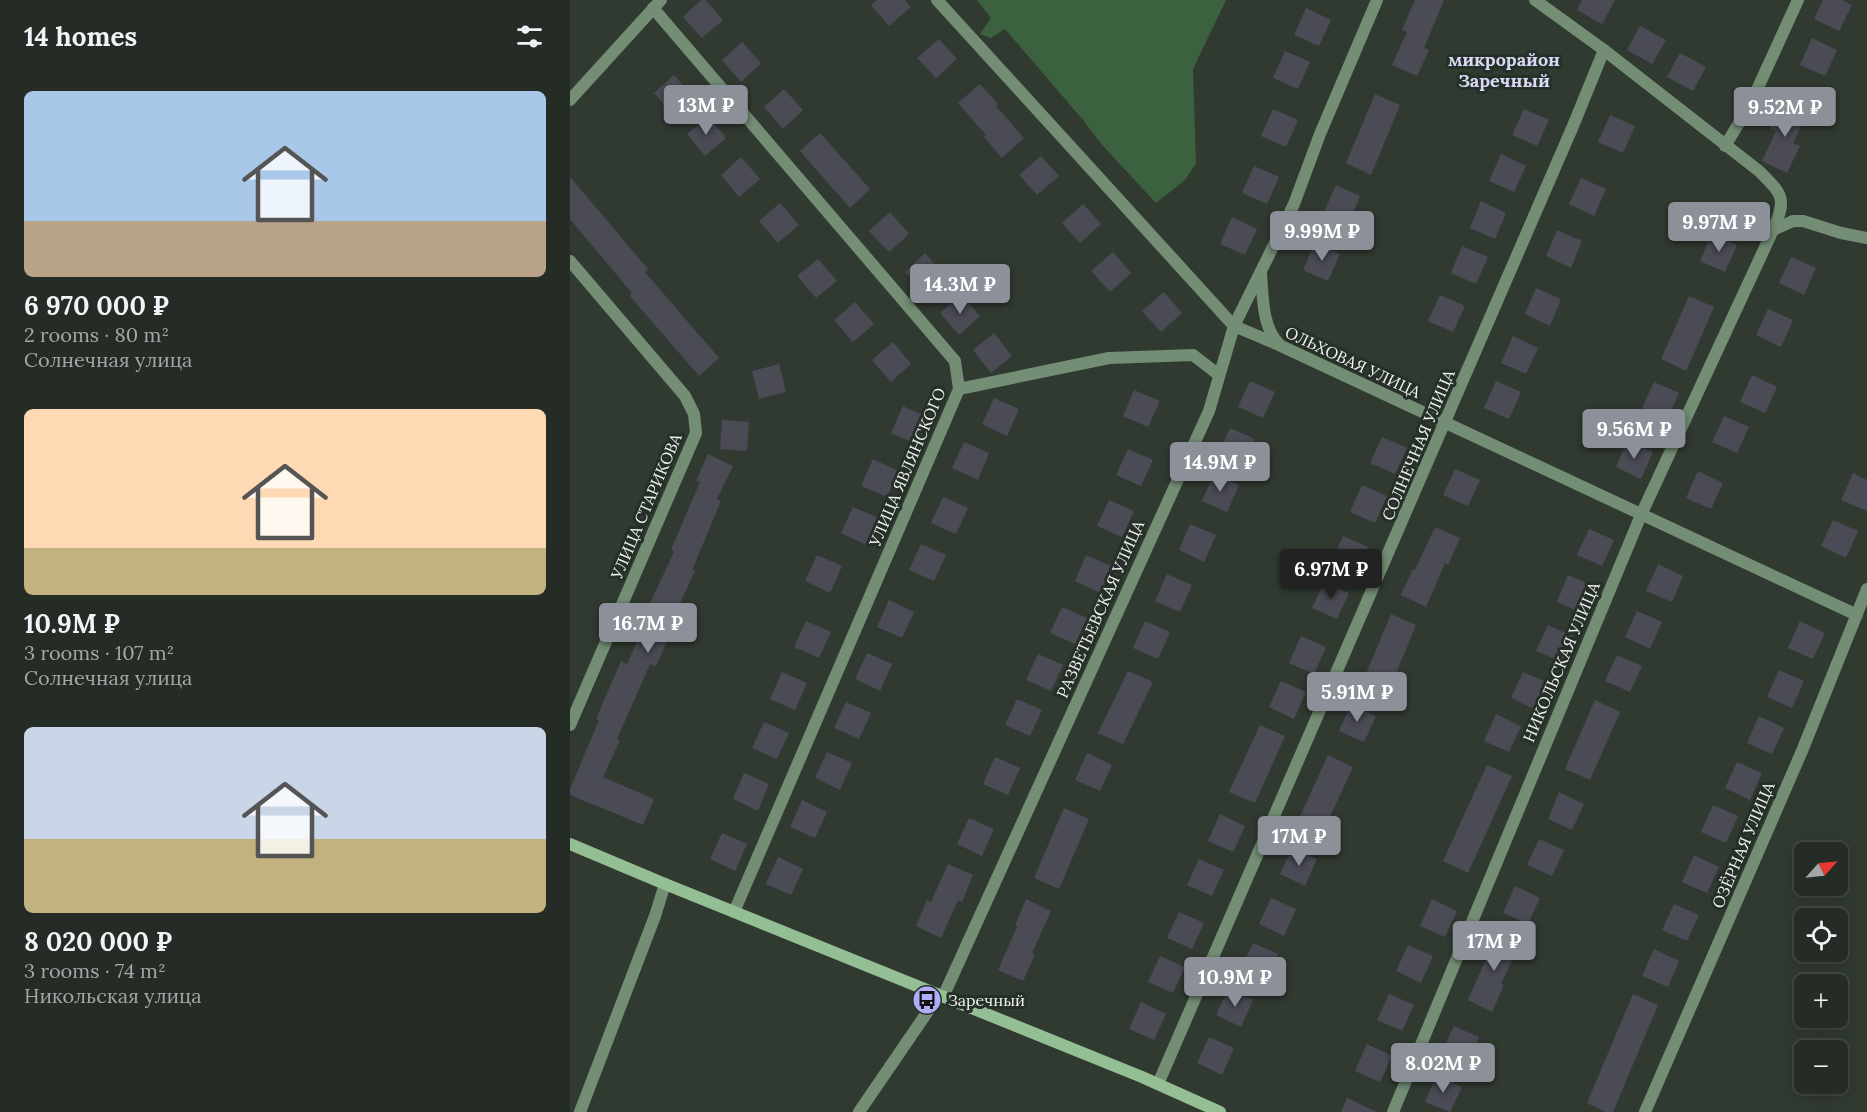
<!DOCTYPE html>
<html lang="en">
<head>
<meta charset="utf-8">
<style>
	:root { --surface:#252c25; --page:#2d342d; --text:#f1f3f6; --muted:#a3a7a7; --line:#424842; --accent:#8c9099 }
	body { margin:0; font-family:Lora,serif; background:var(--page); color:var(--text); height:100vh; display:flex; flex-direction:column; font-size:22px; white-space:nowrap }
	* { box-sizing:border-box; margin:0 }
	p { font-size:20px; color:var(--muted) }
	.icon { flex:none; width:33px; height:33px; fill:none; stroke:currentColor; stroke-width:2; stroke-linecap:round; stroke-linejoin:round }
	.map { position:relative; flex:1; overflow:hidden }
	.panel { display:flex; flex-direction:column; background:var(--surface); width:570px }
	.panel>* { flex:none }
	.needle { width:39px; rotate:63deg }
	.tools { position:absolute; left:1224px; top:842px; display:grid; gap:12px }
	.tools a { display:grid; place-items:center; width:54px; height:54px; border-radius:9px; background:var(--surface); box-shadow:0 3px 15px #0003,0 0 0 2px var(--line); font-size:30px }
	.price { position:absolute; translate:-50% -51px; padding:0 14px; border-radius:6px; background:var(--accent); color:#fff; font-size:20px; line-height:39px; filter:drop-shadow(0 2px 3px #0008) }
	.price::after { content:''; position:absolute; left:50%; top:36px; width:18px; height:14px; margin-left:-9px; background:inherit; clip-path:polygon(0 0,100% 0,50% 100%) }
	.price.current { background:#222; color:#fff }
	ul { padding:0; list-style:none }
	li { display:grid; align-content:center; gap:12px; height:318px; padding:0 24px }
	li span { display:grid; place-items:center; height:186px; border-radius:9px; color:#555 }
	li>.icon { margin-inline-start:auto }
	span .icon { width:108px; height:108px; fill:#fffc; stroke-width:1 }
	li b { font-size:26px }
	h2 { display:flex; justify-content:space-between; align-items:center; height:72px; padding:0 24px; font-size:26px }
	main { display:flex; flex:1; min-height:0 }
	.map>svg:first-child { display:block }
	.green { fill:#3c613e }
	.building { fill:#4b4b56 }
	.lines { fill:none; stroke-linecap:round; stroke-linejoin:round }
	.street { stroke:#738e74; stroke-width:12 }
	.secondary { stroke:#94bf95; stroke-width:12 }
	.labels { text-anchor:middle; stroke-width:6; stroke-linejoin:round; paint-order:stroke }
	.street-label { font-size:16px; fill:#eff5ef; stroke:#273028 }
	.poi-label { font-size:16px; fill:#eff5ef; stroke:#273028; text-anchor:start }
	.neighbourhood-label { font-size:18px; font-weight:bold; fill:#d9daf7; stroke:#273028 }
</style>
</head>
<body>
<main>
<section class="panel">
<h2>14 homes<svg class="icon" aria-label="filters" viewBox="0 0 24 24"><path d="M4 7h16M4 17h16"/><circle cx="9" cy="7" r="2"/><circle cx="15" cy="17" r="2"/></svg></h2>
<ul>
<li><span style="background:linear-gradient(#a9c7e8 70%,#b9a48a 0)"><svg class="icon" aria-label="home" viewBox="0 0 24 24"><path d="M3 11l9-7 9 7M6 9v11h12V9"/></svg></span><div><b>6 970 000 ₽</b><p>2 rooms · 80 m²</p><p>Солнечная улица</p></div></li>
<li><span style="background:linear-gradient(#ffd9b3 75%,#c2b280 0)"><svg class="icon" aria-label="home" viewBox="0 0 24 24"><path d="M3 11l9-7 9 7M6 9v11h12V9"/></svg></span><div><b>10.9M ₽</b><p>3 rooms · 107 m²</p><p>Солнечная улица</p></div></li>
<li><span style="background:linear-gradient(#c9d6e8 60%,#c2b280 0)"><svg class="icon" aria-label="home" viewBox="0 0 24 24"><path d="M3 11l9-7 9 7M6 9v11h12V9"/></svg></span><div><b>8 020 000 ₽</b><p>3 rooms · 74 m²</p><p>Никольская улица</p></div></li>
</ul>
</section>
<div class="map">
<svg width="1297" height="1112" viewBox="0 0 1297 1112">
	<rect width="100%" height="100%" fill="#313a31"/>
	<!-- green -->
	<polygon class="green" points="407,0 656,0 623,69 626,163 615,180 586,203 533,146 513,120 435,29 421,38 410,34 421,18"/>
	<!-- building -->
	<g class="building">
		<polygon points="131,0 135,0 153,20 132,38 113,17"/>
		<polygon points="307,0 335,0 341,7 319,26 301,5"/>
		<polygon points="845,0 874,0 854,48 859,50 847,76 822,65 837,32 832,30"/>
		<polygon points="1012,0 1045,0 1032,24 1007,10"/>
		<polygon points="1253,0 1272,0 1282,5 1269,31 1244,19"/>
		<polygon points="736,8 761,20 749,46 724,35"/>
		<polygon points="1070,26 1096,40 1082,64 1057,50"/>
		<polygon points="1242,38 1267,50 1255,76 1230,65"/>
		<polygon points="369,39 387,59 366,78 347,58"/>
		<polygon points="172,42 191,63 171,82 152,60"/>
		<polygon points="715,51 740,62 728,89 703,78"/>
		<polygon points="1110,53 1136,67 1123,91 1097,77"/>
		<polygon points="104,75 123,97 103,115 84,93"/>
		<polygon points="410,84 428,104 426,106 454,138 432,158 414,137 416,135 388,103"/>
		<polygon points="214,89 233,110 213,129 194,107"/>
		<polygon points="805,94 830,105 801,175 776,163"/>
		<polygon points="1212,102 1237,114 1223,143 1230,146 1217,173 1192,161 1206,131 1200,128"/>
		<polygon points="703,109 728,120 716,147 691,136"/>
		<polygon points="954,109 979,120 967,146 942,135"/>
		<polygon points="1040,115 1065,126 1053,153 1028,142"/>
		<polygon points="138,116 156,138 135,156 117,134"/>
		<polygon points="250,133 300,189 280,208 230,151"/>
		<polygon points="931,154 956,166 944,192 919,181"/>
		<polygon points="471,156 489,176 467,195 449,175"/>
		<polygon points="171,157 190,179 169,197 151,175"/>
		<polygon points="684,166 709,177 697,204 672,193"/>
		<polygon points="0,177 78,269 75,272 99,300 149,358 129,376 60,296 62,293 0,219"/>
		<polygon points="1011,178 1036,189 1024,216 999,204"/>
		<polygon points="766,185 790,196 779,223 754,212"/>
		<polygon points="911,201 936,213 925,239 900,228"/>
		<polygon points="210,203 229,225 208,243 189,221"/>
		<polygon points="513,204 531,224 510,243 492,223"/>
		<polygon points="320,212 339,234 319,252 299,231"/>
		<polygon points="662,217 687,229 675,255 650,244"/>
		<polygon points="987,230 1012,241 1001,268 976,256"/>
		<polygon points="1142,234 1167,245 1155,272 1130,261"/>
		<polygon points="745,243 770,254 758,281 733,270"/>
		<polygon points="892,246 918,257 906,284 881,273"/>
		<polygon points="543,252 561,273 540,292 521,271"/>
		<polygon points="355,253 374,275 354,293 335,272"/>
		<polygon points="1221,257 1246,268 1234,295 1209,283"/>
		<polygon points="248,259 267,281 246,298 227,276"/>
		<polygon points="966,288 991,299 980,326 955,314"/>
		<polygon points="594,292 612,313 591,332 572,311"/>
		<polygon points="391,295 410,316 389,335 370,313"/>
		<polygon points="870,295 895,306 883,332 858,321"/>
		<polygon points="1119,296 1144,307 1116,371 1091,359"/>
		<polygon points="285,302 304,324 283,342 264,320"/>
		<polygon points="1198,309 1223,320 1211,347 1186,335"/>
		<polygon points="424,333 442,356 421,373 403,350"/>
		<polygon points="943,336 968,348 956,374 931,363"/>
		<polygon points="323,342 341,364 321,382 302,360"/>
		<polygon points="209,364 216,392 189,399 182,371"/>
		<polygon points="1182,375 1207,387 1195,413 1170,402"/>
		<polygon points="680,381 705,392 693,418 668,407"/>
		<polygon points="926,381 951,392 939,419 914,408"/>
		<polygon points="1084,382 1109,393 1097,420 1072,408"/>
		<polygon points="564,390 590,401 578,427 553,416"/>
		<polygon points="424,398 449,409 437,436 412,424"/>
		<polygon points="333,406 358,418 346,444 321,433"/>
		<polygon points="1154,416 1179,427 1167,453 1142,442"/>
		<polygon points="152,420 179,422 177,451 150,449"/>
		<polygon points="660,428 685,439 673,465 648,454"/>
		<polygon points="812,437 837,448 825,474 800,463"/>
		<polygon points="1057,441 1083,452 1071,479 1046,467"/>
		<polygon points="394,442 419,453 408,480 382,468"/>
		<polygon points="558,449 583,460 571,486 546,475"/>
		<polygon points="138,454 163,466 147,499 151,501 122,570 125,571 94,638 98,640 86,666 80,664 47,739 50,740 33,777 84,799 73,825 0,795 0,789 29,720 26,719 51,661 57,664 76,622 72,620 104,552 101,550 130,482 126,481"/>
		<polygon points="303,459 328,471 317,497 291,486"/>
		<polygon points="885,469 910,480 898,506 873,495"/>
		<polygon points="1128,471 1153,483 1141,509 1116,498"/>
		<polygon points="1283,473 1297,480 1297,511 1271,500"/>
		<polygon points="644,474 669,485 657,512 632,501"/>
		<polygon points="792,485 817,496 805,523 780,512"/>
		<polygon points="373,497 398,508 386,534 361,523"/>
		<polygon points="539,500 564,511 552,537 527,526"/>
		<polygon points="283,507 308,518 296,545 271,533"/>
		<polygon points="1263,520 1288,531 1276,558 1251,546"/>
		<polygon points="620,524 646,535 634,562 609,550"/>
		<polygon points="865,527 890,538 878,565 875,563 856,607 831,595 843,569 845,570"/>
		<polygon points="1019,529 1044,540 1032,566 1007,555"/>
		<polygon points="773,536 798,547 786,574 761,563"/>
		<polygon points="351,544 376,555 364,581 339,570"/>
		<polygon points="247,555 272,566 260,593 235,581"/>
		<polygon points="516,555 541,566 530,593 505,581"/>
		<polygon points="1088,564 1113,576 1102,602 1076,591"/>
		<polygon points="597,574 622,585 610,612 585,601"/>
		<polygon points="998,575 1023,586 1012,613 987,602"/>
		<polygon points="754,582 779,593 767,619 742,608"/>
		<polygon points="319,600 344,612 332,638 307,627"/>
		<polygon points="492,607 517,618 505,644 480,633"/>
		<polygon points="1067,611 1092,622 1080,649 1055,637"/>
		<polygon points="821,614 846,625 820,688 795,676"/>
		<polygon points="236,621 261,632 249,658 224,647"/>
		<polygon points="575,621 600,632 588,659 563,648"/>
		<polygon points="1230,621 1255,633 1243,659 1218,648"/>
		<polygon points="978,625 1003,636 992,662 966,651"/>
		<polygon points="731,636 756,647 744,674 719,663"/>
		<polygon points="297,653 322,664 310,691 285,679"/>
		<polygon points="468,654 493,665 481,691 456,680"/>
		<polygon points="1047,655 1072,666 1060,692 1035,681"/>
		<polygon points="1209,670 1234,681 1222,708 1197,697"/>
		<polygon points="558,671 583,682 553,744 528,733"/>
		<polygon points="212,672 237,683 225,710 200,699"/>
		<polygon points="953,672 978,683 966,710 941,698"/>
		<polygon points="711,681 736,692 724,719 699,707"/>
		<polygon points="447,699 472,710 460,736 435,725"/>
		<polygon points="1025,700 1050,712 1020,780 995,769"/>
		<polygon points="276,702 301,713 289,739 264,728"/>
		<polygon points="781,704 806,716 794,742 769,731"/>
		<polygon points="926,714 951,726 939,752 914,741"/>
		<polygon points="1189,716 1214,728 1202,754 1177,743"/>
		<polygon points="194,722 219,733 207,759 182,748"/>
		<polygon points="690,725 715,736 685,803 659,792"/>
		<polygon points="257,752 282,763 270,790 245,778"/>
		<polygon points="517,753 542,765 530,791 505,780"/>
		<polygon points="758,755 783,767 752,834 727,823"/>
		<polygon points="425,757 450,768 438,795 413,784"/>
		<polygon points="1167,762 1192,773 1180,800 1155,788"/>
		<polygon points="917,765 942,776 898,873 873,861"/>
		<polygon points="174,773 199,784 188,811 163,799"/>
		<polygon points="989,792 1014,804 1002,830 978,819"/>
		<polygon points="232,800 257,812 245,838 220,827"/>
		<polygon points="1143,805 1168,816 1156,843 1131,832"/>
		<polygon points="494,808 519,819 489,889 464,878"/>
		<polygon points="650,814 675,826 663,852 638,841"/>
		<polygon points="399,818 424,829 412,856 387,844"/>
		<polygon points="152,833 177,844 165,871 140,859"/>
		<polygon points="969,839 994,850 982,876 957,865"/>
		<polygon points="722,848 747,859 735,886 710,874"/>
		<polygon points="1124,855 1149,867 1137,893 1112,882"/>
		<polygon points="208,857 233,869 221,895 196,884"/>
		<polygon points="629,859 654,870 642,896 617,885"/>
		<polygon points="378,864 403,875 392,902 388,900 371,938 346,926 357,900 361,902"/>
		<polygon points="945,886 970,898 958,924 933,913"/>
		<polygon points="701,898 726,909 714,936 689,924"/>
		<polygon points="456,899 481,911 462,953 465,955 453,981 428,970 447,927 445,926"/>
		<polygon points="862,899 887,911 875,937 850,926"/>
		<polygon points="1104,904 1129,915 1117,941 1092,930"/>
		<polygon points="609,912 634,923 622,949 597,938"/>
		<polygon points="925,932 950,943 931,984 934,985 922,1012 898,1000 916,959 913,958"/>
		<polygon points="683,943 708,954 696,981 671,969"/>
		<polygon points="838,945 863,956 851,983 826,971"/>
		<polygon points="1084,949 1109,961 1098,987 1072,976"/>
		<polygon points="590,956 615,967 603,993 578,982"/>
		<polygon points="658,989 683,1000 671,1027 646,1015"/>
		<polygon points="819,994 844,1005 832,1031 807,1020"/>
		<polygon points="1063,994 1088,1005 1043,1112 1036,1112 1017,1103"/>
		<polygon points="571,1002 596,1014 584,1040 559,1029"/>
		<polygon points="884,1026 909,1037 897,1064 872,1052"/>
		<polygon points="639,1037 664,1048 652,1075 627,1063"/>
		<polygon points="797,1044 822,1056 810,1082 785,1071"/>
		<polygon points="867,1075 892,1087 880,1112 855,1102"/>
		<polygon points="777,1098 807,1112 771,1112"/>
	</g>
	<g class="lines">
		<!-- street -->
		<g class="street">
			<polyline points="367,0 664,326 709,345 1287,615"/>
			<path d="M965 0 1034 50 1189 171C1213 195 1217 198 1203 230L1223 221H1233L1271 233 1297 238"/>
			<polyline points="83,8 385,361 389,389 164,912"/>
			<polyline points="0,100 91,0"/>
			<polyline points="1155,146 1180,105 1228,0"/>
			<polyline points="0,261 115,396 124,414 126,433 0,725"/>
			<path d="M691 274C693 297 692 327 709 344"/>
			<polyline points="389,389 539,358 623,355 649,375"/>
			<polyline points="373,997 639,411 664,326 724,204 750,134 807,0"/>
			<polyline points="588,1084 1003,126 1034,50"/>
			<polyline points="10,1112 85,916 95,884"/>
			<polyline points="289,1112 369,995"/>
			<polyline points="823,1112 1071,515 1203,230"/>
			<polyline points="1075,1112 1232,751 1297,589"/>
		</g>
		<!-- secondary -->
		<polyline class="secondary" points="0,844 95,884 572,1077 650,1112"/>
	</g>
	<!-- icons -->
	<defs>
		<g id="bus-disc" transform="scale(1.5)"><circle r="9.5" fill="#b0aefa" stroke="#273028"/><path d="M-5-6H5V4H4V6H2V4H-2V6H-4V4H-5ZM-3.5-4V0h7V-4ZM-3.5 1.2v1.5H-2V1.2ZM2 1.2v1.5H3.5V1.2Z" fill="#111"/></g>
	</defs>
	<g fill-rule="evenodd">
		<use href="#bus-disc" x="357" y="1000"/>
	</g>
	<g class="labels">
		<!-- street labels -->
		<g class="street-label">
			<text transform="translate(783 362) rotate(25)" y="6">ОЛЬХОВАЯ УЛИЦА</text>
			<text transform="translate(848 445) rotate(-67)" y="6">СОЛНЕЧНАЯ УЛИЦА</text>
			<text transform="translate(337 467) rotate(-67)" y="6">УЛИЦА ЯВЛЯНСКОГО</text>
			<text transform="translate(76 506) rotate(-67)" y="6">УЛИЦА СТАРИКОВА</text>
			<text transform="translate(530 609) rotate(-66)" y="6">РАЗВЕТЬЕВСКАЯ УЛИЦА</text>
			<text transform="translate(991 662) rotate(-67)" y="6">НИКОЛЬСКАЯ УЛИЦА</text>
			<text transform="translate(1173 845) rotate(-67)" y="6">ОЗЁРНАЯ УЛИЦА</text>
		</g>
		<!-- poi labels -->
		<g class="poi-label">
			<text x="378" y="1006">Заречный</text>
		</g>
		<!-- neighbourhood labels -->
		<g class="neighbourhood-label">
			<text x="934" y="66">микрорайон<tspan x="934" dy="21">Заречный</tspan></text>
		</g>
	</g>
</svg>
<div class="tools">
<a><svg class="needle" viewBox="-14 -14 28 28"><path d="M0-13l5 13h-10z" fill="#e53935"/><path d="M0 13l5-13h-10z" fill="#a3a7a7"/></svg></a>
<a><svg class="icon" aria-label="locate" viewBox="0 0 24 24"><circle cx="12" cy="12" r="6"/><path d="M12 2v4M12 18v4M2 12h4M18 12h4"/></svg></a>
<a>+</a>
<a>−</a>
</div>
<b class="price" style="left:136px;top:136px">13M ₽</b>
<b class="price" style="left:1215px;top:138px">9.52M ₽</b>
<b class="price" style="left:1149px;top:253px">9.97M ₽</b>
<b class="price" style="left:752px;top:262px">9.99M ₽</b>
<b class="price" style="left:390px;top:315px">14.3M ₽</b>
<b class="price" style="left:1064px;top:460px">9.56M ₽</b>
<b class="price" style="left:650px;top:493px">14.9M ₽</b>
<b class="price current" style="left:761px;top:600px">6.97M ₽</b>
<b class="price" style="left:78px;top:654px">16.7M ₽</b>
<b class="price" style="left:787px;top:723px">5.91M ₽</b>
<b class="price" style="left:729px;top:867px">17M ₽</b>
<b class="price" style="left:924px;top:972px">17M ₽</b>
<b class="price" style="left:665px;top:1008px">10.9M ₽</b>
<b class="price" style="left:873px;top:1094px">8.02M ₽</b>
</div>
</main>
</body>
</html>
